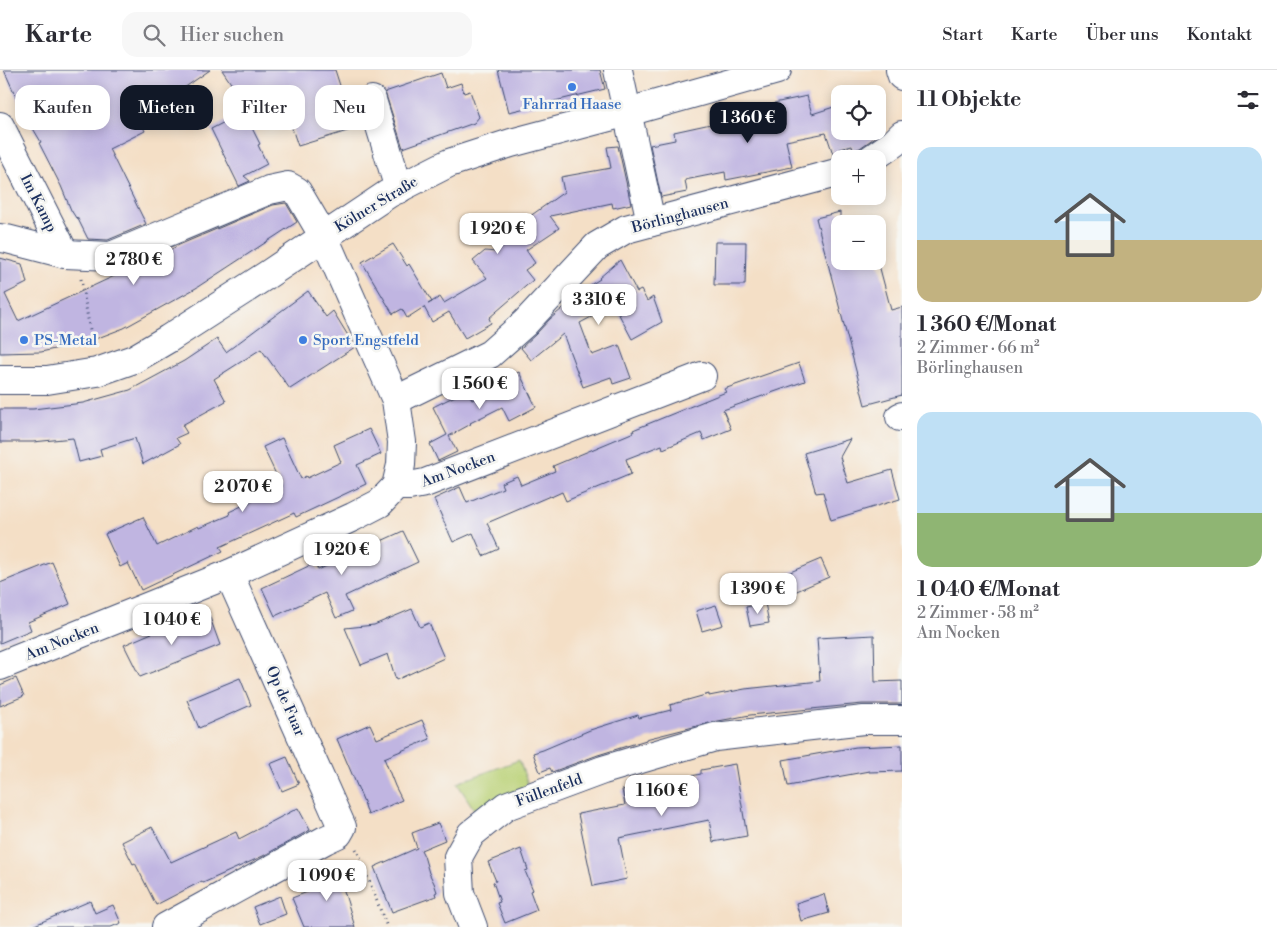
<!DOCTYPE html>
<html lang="de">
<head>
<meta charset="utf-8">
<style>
	:root { --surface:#fff; --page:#f7f7f7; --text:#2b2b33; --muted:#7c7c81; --line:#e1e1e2; --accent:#111827 }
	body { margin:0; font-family:"Libre Bodoni",serif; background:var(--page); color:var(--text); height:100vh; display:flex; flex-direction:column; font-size:19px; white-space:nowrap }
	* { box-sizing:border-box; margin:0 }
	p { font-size:16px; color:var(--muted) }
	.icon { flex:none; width:28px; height:28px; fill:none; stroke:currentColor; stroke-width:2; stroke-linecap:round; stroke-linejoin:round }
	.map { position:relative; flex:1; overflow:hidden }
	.side { display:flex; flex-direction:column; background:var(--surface); width:375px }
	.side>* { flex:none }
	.hud { position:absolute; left:15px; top:15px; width:475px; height:45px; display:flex; gap:10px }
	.buttons { position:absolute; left:831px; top:15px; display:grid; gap:10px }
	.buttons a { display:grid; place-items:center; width:55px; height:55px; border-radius:10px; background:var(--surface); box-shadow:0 2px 12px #0003; font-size:25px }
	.price { position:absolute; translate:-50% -42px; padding:0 11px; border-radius:10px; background:#fff; color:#222; font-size:16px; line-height:32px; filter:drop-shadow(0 1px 2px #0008) }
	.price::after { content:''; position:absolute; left:50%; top:30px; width:15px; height:11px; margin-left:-8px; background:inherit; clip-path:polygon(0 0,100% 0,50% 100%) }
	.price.selected { background:var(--accent); color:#fff }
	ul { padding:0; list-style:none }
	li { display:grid; align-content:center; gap:10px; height:265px; padding:0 15px }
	li span { display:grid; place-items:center; height:155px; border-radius:15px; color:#555 }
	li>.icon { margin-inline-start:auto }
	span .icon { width:90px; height:90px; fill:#fffc; stroke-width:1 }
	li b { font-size:21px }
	h2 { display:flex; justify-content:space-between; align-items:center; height:60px; padding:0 15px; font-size:21px }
	.chip { padding:0 18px; border-radius:15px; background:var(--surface); box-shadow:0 2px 12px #0003; font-size:18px; line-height:45px }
	.chip.selected { background:var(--accent); color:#fff }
	header { display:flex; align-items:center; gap:30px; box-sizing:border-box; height:70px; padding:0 25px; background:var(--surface); border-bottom:1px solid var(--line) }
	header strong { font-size:24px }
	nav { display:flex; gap:28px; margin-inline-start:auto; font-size:18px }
	.search { width:350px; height:45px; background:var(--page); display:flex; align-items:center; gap:12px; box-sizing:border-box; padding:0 18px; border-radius:15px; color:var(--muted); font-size:19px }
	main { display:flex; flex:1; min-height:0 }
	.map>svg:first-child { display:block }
	.green { fill:#bad176; stroke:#6a806a }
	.building { fill:#c0b5e1 }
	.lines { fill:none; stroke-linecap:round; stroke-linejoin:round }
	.minor-casing { stroke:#3c496e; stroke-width:30 }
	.major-casing { stroke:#3c496e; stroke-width:30 }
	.path { stroke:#3c496e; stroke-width:3; stroke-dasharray:1 4; stroke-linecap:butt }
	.minor { stroke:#fff; stroke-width:28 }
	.major { stroke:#fff; stroke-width:28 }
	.shop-dot { fill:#3f7fe0; stroke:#f6f6f2; stroke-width:2 }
	.labels { text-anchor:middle; stroke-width:5; stroke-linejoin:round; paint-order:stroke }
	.shop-label { font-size:15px; fill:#366cbe; stroke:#f6f6f2; text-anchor:start }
	.street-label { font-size:15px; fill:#1b2f5e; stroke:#f6f6f2 }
</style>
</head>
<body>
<header>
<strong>Karte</strong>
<div class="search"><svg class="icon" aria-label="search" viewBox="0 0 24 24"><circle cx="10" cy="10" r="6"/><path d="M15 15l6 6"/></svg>Hier suchen</div>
<nav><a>Start</a><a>Karte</a><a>Über uns</a><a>Kontakt</a></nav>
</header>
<main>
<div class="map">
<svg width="902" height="857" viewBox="0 0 902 857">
	<rect width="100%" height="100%" fill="#f6f6f2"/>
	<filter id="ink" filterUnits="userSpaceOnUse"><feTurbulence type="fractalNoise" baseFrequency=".02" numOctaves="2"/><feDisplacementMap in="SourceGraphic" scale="10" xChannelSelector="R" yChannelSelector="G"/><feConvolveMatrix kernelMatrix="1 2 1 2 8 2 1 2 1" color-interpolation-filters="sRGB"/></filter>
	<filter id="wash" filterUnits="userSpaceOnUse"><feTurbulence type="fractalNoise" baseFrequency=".0096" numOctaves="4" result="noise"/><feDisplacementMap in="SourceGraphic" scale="20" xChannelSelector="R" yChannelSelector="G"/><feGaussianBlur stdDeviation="1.12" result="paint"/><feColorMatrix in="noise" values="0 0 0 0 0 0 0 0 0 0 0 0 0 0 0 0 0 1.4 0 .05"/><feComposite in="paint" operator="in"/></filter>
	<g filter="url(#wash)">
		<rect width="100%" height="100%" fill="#f4dfc6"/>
		<!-- green -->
		<polygon class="green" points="519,690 528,714 477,744 457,713"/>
		<g id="blocks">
			<!-- building -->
			<g class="building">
				<polygon points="4,0 210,0 139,49 145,61 109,79 146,154 108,170 88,169 77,147 76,148 71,140 61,116 39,73 41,72 21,38"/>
				<polygon points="222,0 335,0 354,59 298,76 281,26 249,40"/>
				<polygon points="498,0 600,0 605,19 509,42"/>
				<polygon points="441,3 446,18 461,13 464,23 470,21 479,47 474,53 403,78 385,22"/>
				<polygon points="807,26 812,44 840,35 840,61 884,61 860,78 853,81 852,76 840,79 840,87 834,87 826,63 786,71 792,97 726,110 725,102 685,110 687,122 661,127 650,75 675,70 674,62 775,40 774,33"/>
				<polygon points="244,42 260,74 258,75 267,94 244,106 250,111 239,116 211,59"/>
				<polygon points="618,76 631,134 613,138 612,133 550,146 559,158 526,180 535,193 525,200 533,210 489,248 491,253 465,268 449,242 432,252 424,237 407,248 402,239 393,244 362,192 393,174 407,196 409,194 432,232 428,234 440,227 444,233 487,208 473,191 485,181 496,182 516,165 512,159 564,122 561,107 611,98 607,77"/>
				<polygon points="286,133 297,152 196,218 124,258 90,271 41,282 0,283 0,188 22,194 27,213 5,224 18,251 138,195 151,186 154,189 179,175 273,135"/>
				<polygon points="840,142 840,191 878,191 891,240 902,237 902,325 865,335 816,148"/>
				<polygon points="715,172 746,172 745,215 714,215"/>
				<polygon points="620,190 637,222 641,220 647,231 653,227 662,252 632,269 614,235 580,253 592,285 619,275 631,308 613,314 611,307 583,317 563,264 531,290 521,278 536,264 550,249 592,214 600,209 599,208"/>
				<polygon points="308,221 326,247 333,241 355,277 290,319 261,279 214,309 226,331 182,355 187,363 176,368 180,374 143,394 135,368 100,379 102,386 79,392 73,368 33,372 0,372 0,339 33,339 83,333 130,320 184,291 217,269 226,282"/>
				<polygon points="799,293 805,311 723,340 731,359 704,370 701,363 663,379 662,375 626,389 631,404 566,431 562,422 551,427 550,426 487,453 499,479 483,486 473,463 453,472 434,429 460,417 467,433 503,418 501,413 517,406 521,415 555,401 553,396 634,362 633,360 726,322 724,319"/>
				<polygon points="519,302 536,337 509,351 502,337 470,353 471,354 449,366 457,382 438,391 430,374 447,365 433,337 467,320 472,330 504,314 507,308"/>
				<polygon points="369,359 381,384 357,395 366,414 296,447 294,443 220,477 223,481 141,520 128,493 120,497 105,464 143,447 157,476 198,456 199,458 230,445 229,442 282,417 263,377 282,368 301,409 306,406 307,408 341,392 334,375"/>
				<polygon points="850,369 840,387 848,413 892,400 900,429 831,450 823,422 816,423 804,383"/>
				<polygon points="403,461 418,492 345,526 352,541 336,548 325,523 275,546 262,518 315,493 318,500"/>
				<polygon points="821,489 829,507 769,533 762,514"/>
				<polygon points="52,492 70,534 28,552 31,560 0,573 0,513"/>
				<polygon points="765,533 769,553 750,556 746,537"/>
				<polygon points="716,535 723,555 702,561 696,541"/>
				<polygon points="412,539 420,557 429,553 444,588 396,610 388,584 361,595 345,558 374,555"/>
				<polygon points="209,545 220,575 140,607 124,575 168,556 170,560"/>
				<polygon points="874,565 875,612 902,611 902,634 862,634 750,645 713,652 646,669 646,670 598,685 552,702 550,698 540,702 533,683 543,680 590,660 638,645 639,648 671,640 670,635 709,624 709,626 745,619 820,611 817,568"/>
				<polygon points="16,608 24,626 0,636 0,615"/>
				<polygon points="240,608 251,635 199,658 187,630"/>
				<polygon points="422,650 430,669 384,688 395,716 402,730 368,745 364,732 337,669 370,654 377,669"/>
				<polygon points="902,675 902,701 869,702 869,701 788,716 783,690 856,677"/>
				<polygon points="287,687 299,714 282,721 270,694"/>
				<polygon points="735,694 747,766 713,772 709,750 619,768 627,809 593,816 578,744 625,735 622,720 701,704 701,700"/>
				<polygon points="298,738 310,760 263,786 203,813 202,811 156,835 135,793 133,794 122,772 152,757 171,792 236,762 239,769"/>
				<polygon points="438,753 445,770 421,780 424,786 429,803 434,813 437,822 435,823 436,826 392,842 374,797 417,778 412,763"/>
				<polygon points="521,779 528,800 525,801 533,820 530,821 537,840 505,853 497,833 500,832 493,812 496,811 488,792"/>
				<polygon points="347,789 354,806 341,811 355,857 304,857 292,828 336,811 330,796"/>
				<polygon points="824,824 829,843 801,851 796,833"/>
				<polygon points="280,826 286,844 260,854 253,837"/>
				<polygon points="90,831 95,843 113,835 121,853 111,857 30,857"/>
			</g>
		</g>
	</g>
	<g filter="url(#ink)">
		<use href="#blocks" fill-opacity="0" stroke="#3c496e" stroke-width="1"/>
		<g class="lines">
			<!-- minor casing -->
			<g class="minor-casing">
				<g id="minor">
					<polyline points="618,0 651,152"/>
					<polyline points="900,0 902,6"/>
					<polyline points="372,30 399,119"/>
					<polyline points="0,56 65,184"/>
					<polyline points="871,89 894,73 902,65"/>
					<polyline points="0,168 7,169 65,184 111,186 269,120 288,116 297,121 324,167 396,330 402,372 401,395 396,416 380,433 353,447 229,504 0,596"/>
					<polyline points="396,330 490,284 525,253 597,176 626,159 840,102"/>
					<polyline points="900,347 902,346"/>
					<polyline points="396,416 409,416 425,413 702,306"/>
					<polyline points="166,857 325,770 338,764 342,757 229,504"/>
					<polyline points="473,857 460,823 458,787 471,764 506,736 603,700 715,667 864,650 902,650"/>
				</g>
			</g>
			<!-- major casing -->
			<g class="major-casing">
				<polyline id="major" points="0,310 47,310 97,302 134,289 168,269 267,205 388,124 449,93 511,73 628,42 777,0"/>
			</g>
			<!-- path -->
			<g class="path">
				<polyline points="81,209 93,277"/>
				<polyline points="356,779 359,785 387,857"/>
			</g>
			<!-- minor -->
			<use href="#minor" class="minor"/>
			<!-- major -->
			<use href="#major" class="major"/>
		</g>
	</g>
	<!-- markers -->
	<g class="shop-dot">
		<circle cx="572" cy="17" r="5"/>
		<circle cx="24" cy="270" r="5"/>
		<circle cx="303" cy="270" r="5"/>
	</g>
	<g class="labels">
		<!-- shop labels -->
		<g class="shop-label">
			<text x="572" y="39" text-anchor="middle">Fahrrad Haase</text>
			<text x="34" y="275">PS-Metal</text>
			<text x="313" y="275">Sport Engstfeld</text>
		</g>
		<!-- street labels -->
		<g class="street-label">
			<text transform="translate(39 133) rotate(63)" y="5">Im Kamp</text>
			<text transform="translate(376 134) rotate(-31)" y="5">Kölner Straße</text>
			<text transform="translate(680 145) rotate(-15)" y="5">Börlinghausen</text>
			<text transform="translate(458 399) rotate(-20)" y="5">Am Nocken</text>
			<text transform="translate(62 571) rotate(-22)" y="5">Am Nocken</text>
			<text transform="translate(286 631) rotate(66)" y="5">Op de Fuar</text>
			<text transform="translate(549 720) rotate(-20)" y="5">Füllenfeld</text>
		</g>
	</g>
</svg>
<div class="buttons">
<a><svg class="icon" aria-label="locate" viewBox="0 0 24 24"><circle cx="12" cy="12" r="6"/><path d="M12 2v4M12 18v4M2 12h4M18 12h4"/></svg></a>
<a>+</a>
<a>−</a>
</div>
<b class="price selected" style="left:748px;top:74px">1 360 €</b>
<b class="price" style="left:498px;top:185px">1 920 €</b>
<b class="price" style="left:134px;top:216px">2 780 €</b>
<b class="price" style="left:599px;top:256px">3 310 €</b>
<b class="price" style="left:480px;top:340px">1 560 €</b>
<b class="price" style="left:243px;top:443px">2 070 €</b>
<b class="price" style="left:342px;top:506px">1 920 €</b>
<b class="price" style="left:758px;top:545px">1 390 €</b>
<b class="price" style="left:172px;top:576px">1 040 €</b>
<b class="price" style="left:662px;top:747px">1 160 €</b>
<b class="price" style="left:327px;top:832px">1 090 €</b>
<div class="hud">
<a class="chip">Kaufen</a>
<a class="chip selected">Mieten</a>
<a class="chip">Filter</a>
<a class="chip">Neu</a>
</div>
</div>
<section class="side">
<h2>11 Objekte<svg class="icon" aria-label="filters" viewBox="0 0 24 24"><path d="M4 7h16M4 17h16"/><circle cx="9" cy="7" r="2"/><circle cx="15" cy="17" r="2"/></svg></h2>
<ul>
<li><span style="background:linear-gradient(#bfe0f5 60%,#c2b280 0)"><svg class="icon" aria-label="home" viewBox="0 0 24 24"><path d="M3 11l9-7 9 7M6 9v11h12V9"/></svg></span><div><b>1 360 €/Monat</b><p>2 Zimmer · 66 m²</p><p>Börlinghausen</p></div></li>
<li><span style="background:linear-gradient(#bfe0f5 65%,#8fb573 0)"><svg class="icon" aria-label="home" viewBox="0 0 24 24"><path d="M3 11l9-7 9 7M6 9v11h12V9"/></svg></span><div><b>1 040 €/Monat</b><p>2 Zimmer · 58 m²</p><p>Am Nocken</p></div></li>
</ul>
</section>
</main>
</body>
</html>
